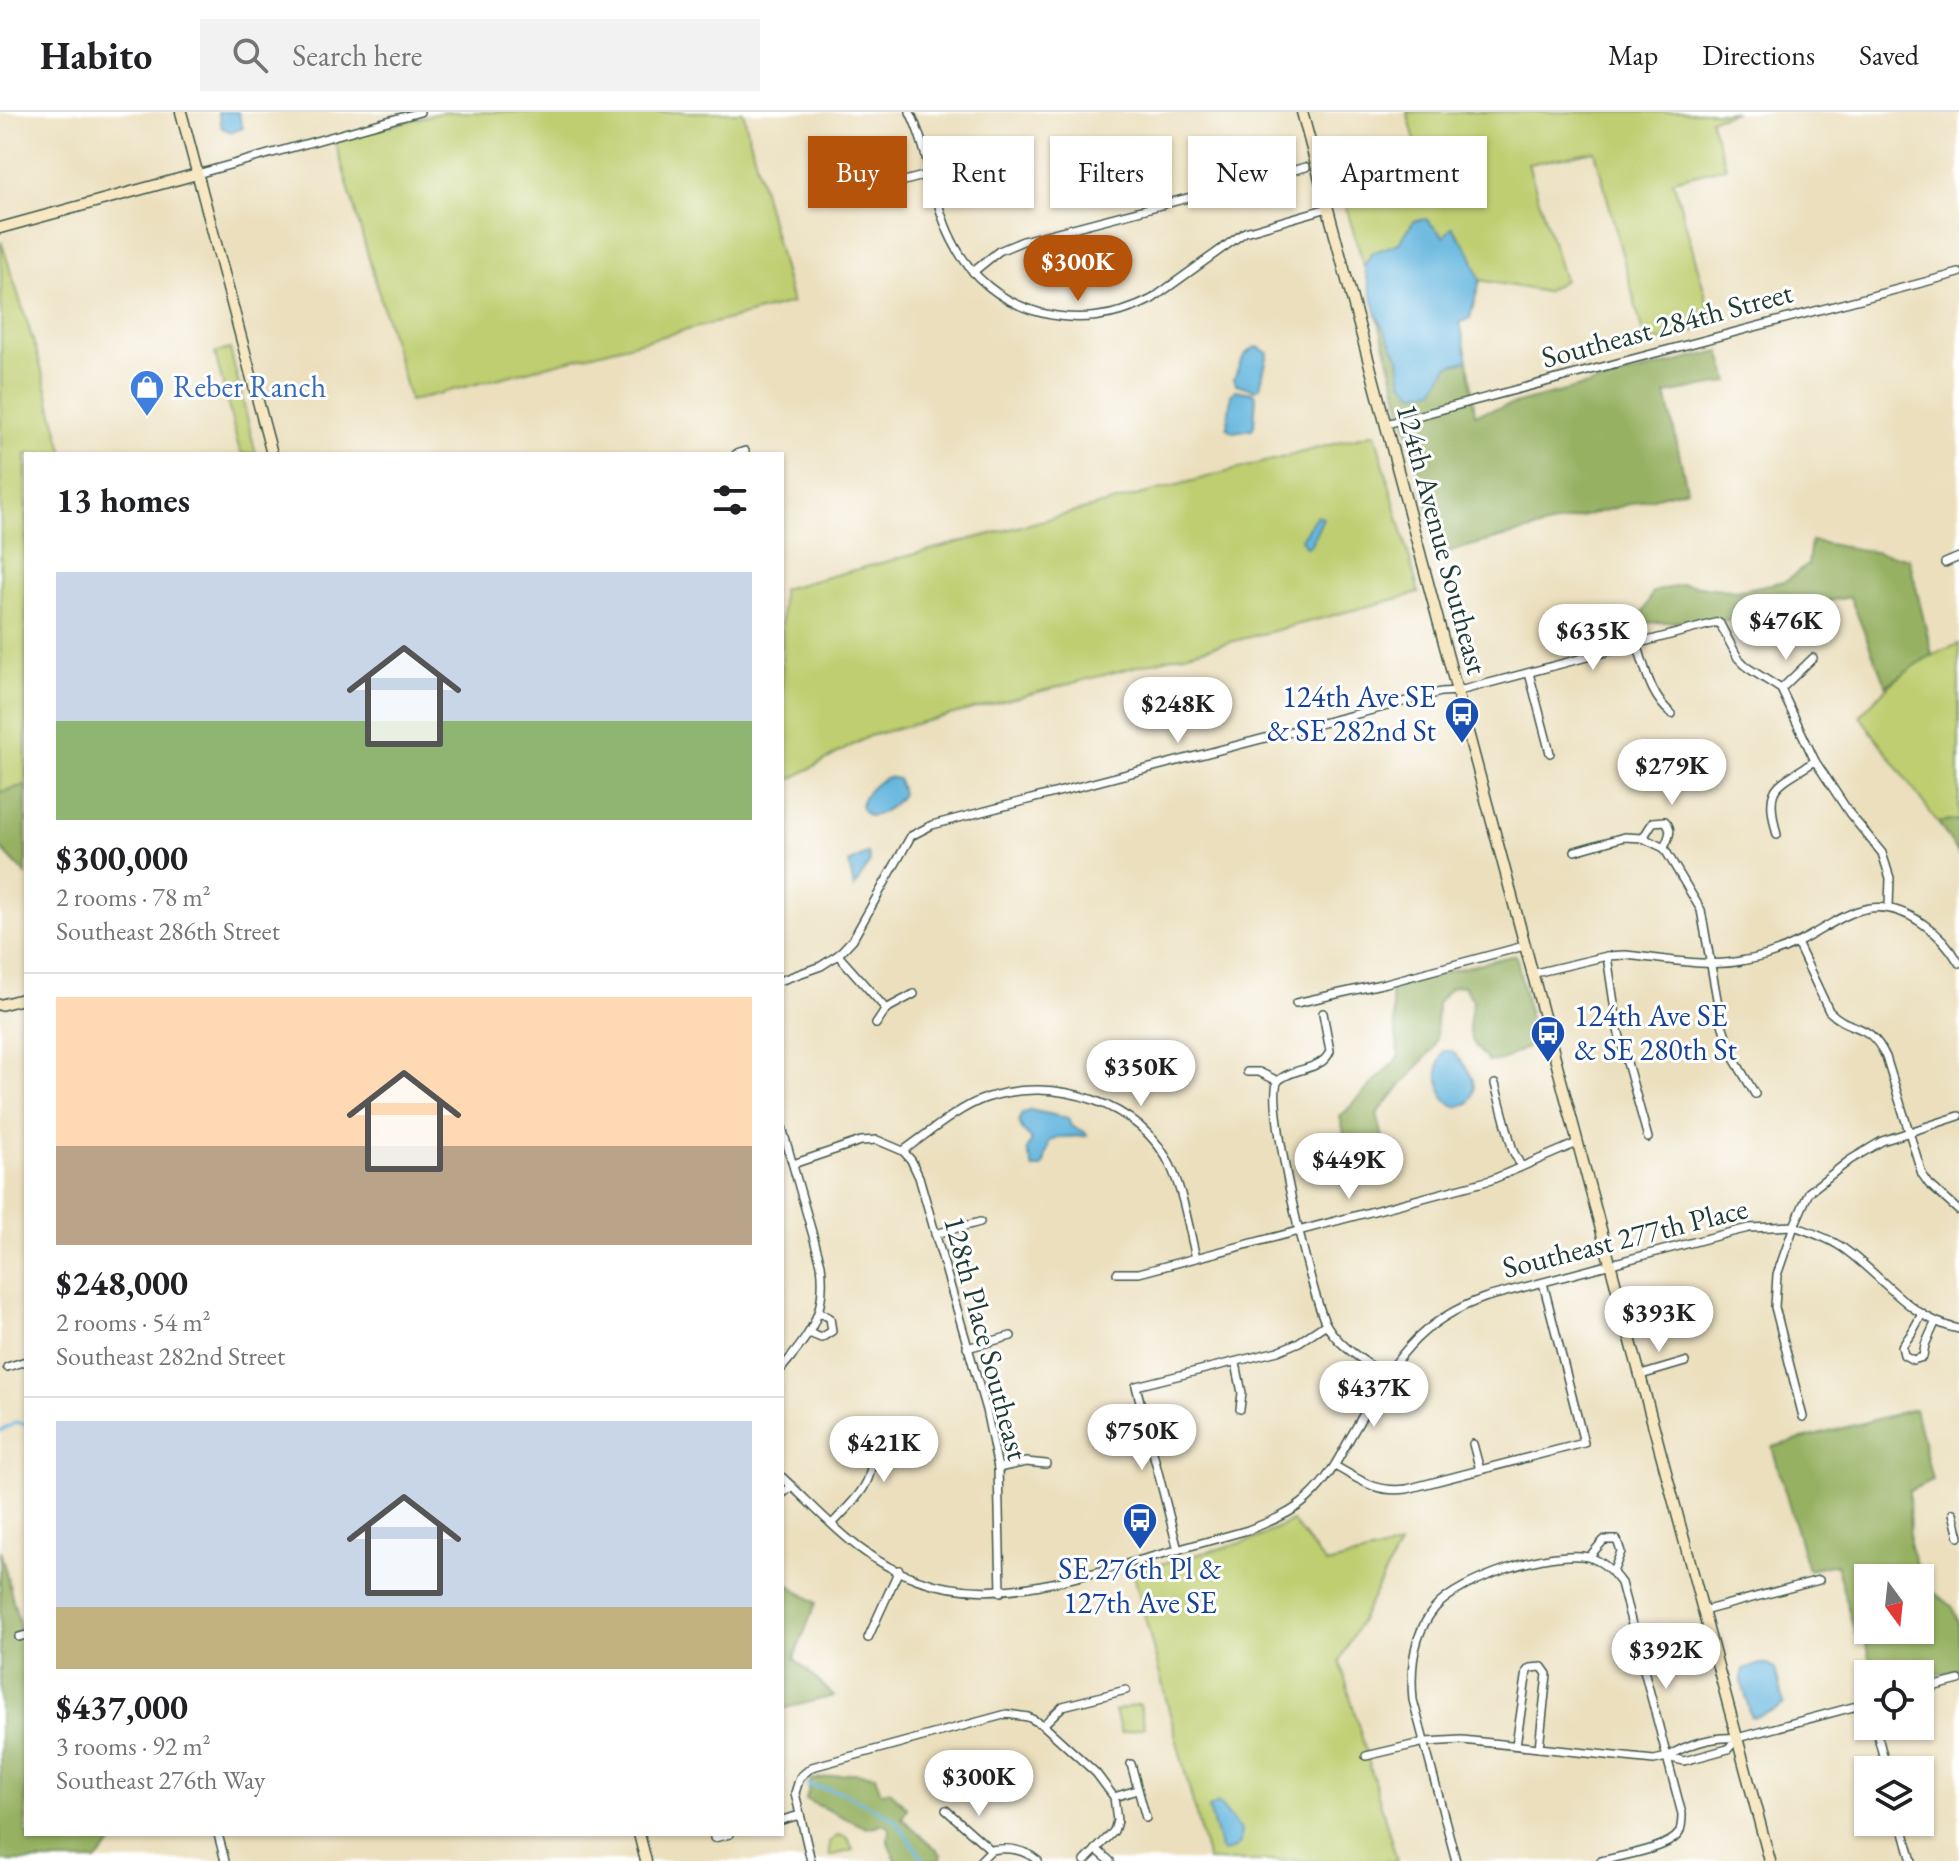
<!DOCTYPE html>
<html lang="en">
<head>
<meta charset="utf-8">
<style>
	:root { --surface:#fff; --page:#f2f2f2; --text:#202124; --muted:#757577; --line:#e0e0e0; --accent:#b45309 }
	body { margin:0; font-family:"EB Garamond",serif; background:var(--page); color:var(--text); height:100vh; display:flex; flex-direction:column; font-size:30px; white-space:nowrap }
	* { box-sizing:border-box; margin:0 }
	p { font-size:26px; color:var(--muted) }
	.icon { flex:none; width:44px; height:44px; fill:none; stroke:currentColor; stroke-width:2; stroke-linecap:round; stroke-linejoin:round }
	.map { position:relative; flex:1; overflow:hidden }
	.side { position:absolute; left:24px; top:340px; width:760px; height:1384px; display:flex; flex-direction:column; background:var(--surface); border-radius:0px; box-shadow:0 2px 6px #0004 }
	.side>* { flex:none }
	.guide { position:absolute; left:808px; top:24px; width:760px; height:72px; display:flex; gap:16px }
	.needle { width:52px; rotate:165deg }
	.tools { position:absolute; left:1854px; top:1452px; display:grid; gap:16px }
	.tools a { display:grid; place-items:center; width:80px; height:80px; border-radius:0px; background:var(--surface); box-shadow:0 2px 6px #0004; font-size:40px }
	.price { position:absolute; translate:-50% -68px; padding:0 18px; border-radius:28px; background:#fff; color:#222; font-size:26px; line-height:52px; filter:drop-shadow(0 2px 4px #0008) }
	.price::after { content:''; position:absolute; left:50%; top:48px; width:24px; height:18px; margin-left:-12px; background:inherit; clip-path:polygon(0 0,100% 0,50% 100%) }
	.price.current { background:var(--accent); color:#fff }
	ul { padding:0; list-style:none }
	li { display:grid; align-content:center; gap:16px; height:424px; padding:0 32px }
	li+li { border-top:2px solid var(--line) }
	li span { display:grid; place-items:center; height:248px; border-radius:0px; color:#555 }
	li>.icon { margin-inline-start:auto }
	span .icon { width:144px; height:144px; fill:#fffc; stroke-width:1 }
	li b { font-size:34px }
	h2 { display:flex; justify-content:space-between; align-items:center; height:96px; padding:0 32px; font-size:34px }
	.pill { padding:0 28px; border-radius:0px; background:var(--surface); box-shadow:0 2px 6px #0004; font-size:28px; line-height:72px }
	.pill.current { background:var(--accent); color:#fff }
	header { display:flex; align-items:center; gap:48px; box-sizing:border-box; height:112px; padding:0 40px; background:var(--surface); border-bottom:2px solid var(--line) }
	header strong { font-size:38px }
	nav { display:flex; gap:44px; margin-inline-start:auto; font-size:28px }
	.search { width:560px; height:72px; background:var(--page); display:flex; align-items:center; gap:20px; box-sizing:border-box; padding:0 28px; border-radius:0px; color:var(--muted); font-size:30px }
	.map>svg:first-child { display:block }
	.green { fill:#bece70; stroke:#6e8652; stroke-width:2 }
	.forest { fill:#96b162; stroke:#5a774b; stroke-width:2; fill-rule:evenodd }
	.water { fill:#63b5de; stroke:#417989; stroke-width:2 }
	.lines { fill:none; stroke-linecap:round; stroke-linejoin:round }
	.stream { stroke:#63b5de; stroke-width:3 }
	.street-casing { stroke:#3e5549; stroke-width:10 }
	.secondary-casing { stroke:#3e5549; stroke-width:13 }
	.street { stroke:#fff; stroke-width:7 }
	.secondary { stroke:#f7e8c3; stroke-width:10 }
	.labels { text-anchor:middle; stroke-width:6; stroke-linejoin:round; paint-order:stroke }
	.street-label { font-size:30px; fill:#1f3d34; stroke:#fff }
	.shop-label { font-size:30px; fill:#366cbe; stroke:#fff; text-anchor:start }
	.transit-label { font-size:30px; fill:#164399; stroke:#fff; text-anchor:end }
</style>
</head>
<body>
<header>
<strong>Habito</strong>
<div class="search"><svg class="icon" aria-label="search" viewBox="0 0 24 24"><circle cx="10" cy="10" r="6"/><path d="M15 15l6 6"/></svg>Search here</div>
<nav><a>Map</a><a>Directions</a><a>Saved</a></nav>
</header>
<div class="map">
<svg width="1959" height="1749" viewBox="0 0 1959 1749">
	<rect width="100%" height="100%" fill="#fff"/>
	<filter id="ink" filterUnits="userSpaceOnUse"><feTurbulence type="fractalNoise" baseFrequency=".0125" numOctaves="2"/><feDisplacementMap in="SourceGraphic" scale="16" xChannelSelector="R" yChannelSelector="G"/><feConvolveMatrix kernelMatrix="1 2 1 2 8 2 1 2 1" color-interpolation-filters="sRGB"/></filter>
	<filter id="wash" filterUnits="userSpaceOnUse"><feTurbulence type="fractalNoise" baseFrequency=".006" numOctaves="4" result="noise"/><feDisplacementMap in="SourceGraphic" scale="32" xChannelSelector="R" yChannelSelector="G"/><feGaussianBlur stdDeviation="1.8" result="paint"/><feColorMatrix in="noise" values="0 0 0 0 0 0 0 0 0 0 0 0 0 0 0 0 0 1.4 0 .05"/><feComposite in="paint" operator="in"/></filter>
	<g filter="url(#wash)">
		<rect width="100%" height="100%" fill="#ebdfbd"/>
		<!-- green -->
		<g class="green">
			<polygon points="442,0 743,0 792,191 410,289 335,29"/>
			<polygon points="1407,0 1736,0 1710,7 1726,55 1673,68 1714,213 1646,233 1595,39 1528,52 1564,168 1545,180 1480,168 1470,140 1452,116 1444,125 1414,109 1399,131 1372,141 1364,154 1341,79 1422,53"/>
			<polygon points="1,129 37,241 64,342 26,342 26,673 0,680"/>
			<polygon points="230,237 256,342 242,342 238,333 215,241"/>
			<polygon points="1375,321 1419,481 869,624 782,672 782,477"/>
			<path d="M1959 532V708L1938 711 1860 604C1889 570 1917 547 1959 532Z"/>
			<polygon points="1292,1409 1326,1452 1399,1434 1340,1549 1397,1749 1208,1749 1133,1459 1253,1428"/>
			<polygon points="1139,1592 1145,1615 1121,1621 1115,1599"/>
			<polygon points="839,1723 848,1726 853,1738 830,1744 829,1730"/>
		</g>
		<!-- forest -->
		<g class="forest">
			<polygon points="1377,203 1399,246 1402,269 1468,248 1475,302 1720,239 1729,270 1666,282 1687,377 1440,442"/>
			<polygon points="1811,429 1909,446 1932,542 1886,574 1850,485 1729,508 1638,511 1653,480 1684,472 1736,479 1785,469 1808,453"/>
			<polygon points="26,673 26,763 0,735 0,680"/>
			<polygon points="1959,708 1959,742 1938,711"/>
			<path d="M1516 843 1535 931 1502 948 1489 950C1465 923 1467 923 1473 888L1463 873 1450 876 1437 891 1436 927 1433 937 1377 1002 1385 1034 1350 1044 1340 1005 1399 945 1390 873Z"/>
			<path d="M1915 1297 1932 1368 1909 1379 1910 1435 1924 1473 1953 1495 1959 1514V1557L1920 1567V1562H1873L1863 1520 1855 1522 1836 1452 1808 1458 1772 1335ZM1868 1466H1920V1518H1868Z"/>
			<polygon points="0,1438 26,1538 26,1722 121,1722 96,1749 0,1749"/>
			<polygon points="782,1468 816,1491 794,1546 834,1584 782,1597"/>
			<polygon points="852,1661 875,1663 881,1681 890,1679 907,1696 902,1706 941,1742 939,1749 896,1749 888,1730 889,1715 882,1712 867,1716 806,1688 811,1668"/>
		</g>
		<!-- water -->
		<g class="water">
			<polygon points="218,0 238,0 243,16 232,20 222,16"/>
			<polygon points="1426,107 1444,125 1452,115 1470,140 1480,168 1470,206 1460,211 1468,248 1448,254 1434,278 1415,281 1402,269 1399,246 1377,203 1364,154 1372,141 1399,131 1414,109"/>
			<path d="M1258 235 1268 241 1260 275 1255 278 1236 272 1234 267C1239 254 1243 238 1258 235Z"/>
			<polygon points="1235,278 1253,281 1256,284 1254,313 1252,317 1233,320 1227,316 1231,283"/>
			<polygon points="1317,403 1323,406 1310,434 1306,435 1301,427"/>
			<path d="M888 665 898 667 902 682C895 693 881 704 868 704L861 695C861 683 877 669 888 665Z"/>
			<polygon points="868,741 870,750 854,776 849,751"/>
			<path d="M1444 939H1452C1465 953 1483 971 1469 991L1457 995 1445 988C1439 970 1433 956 1444 939Z"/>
			<polygon points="1030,998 1068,1006 1071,1014 1085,1020 1087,1024 1058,1025 1049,1030 1044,1052 1041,1056 1033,1056 1027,1038 1032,1028 1023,1019 1019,1010 1021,1003"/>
			<polygon points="1700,1190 1706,1190 1709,1194 1695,1217 1693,1215 1701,1203 1698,1200 1686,1208 1677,1208 1672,1203 1677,1197"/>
			<polygon points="1761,1552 1768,1552 1775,1557 1784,1592 1775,1598 1754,1605 1751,1604 1741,1567 1743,1557"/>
			<polygon points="1218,1691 1241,1718 1240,1732 1232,1738 1223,1740 1220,1735 1209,1696"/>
		</g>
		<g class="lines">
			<!-- stream -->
			<g class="stream">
				<polyline points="0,1319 17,1310 26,1313"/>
				<polyline points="782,1660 783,1660"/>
				<polyline points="807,1673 842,1680 893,1706 925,1749"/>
			</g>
		</g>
	</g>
	<g filter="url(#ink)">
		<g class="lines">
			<!-- street casing -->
			<g class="street-casing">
				<g id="street">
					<path d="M910 0C930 41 932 88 952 128 989 204 1080 225 1152 187L1245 120 1328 96"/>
					<polyline points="197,62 420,0"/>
					<polyline points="851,83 931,62"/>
					<polyline points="973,160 999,139 1023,129 1306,55"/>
					<polyline points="1386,312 1959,161"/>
					<polyline points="736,342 745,339"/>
					<polyline points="1945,451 1959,445"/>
					<path d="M1637 532C1646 558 1650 584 1672 602"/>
					<polyline points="1529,561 1550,641"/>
					<polyline points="1781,577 1813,546"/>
					<path d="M1777 723C1764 672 1775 675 1815 649"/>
					<path d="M1643 726 1653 710 1665 709C1674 718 1668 726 1664 736"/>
					<polyline points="1575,739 1624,725 1643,726 1664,736 1701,798 1721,909 1733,945 1755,982"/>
					<path d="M1797 831 1829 899C1852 922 1868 907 1886 945L1922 1062 1929 1072 1959 1099"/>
					<polyline points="838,843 886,897"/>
					<polyline points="1607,844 1618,918 1648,1026"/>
					<path d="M1531 862 1607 844 1625 843C1660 846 1707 856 1741 849 1760 846 1782 839 1799 830 1844 806 1871 777 1922 811 1937 821 1950 835 1959 851"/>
					<polyline points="782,868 821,854 838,843 853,827 911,724 932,713 1441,580 1459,579 1719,510 1738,546 1748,556 1781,577 1815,649 1850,702 1882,741 1890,766 1889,795"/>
					<polyline points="1296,891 1386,871 1524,834"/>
					<polyline points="876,912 886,897 914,882"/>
					<path d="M1247 960H1259L1278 969C1292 955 1323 959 1330 939L1323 901"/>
					<path d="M1278 969C1265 988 1312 1187 1326 1212 1339 1235 1366 1250 1386 1264"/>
					<polyline points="1495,972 1513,1039 1521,1054"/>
					<path d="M782 1015 821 1152C827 1200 812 1220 782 1256"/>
					<polyline points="903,1039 911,1048 919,1065 986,1298 998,1356 1001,1480"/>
					<path d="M793 1052 861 1029 877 1028 903 1039C927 1022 959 995 986 986 1052 963 1143 990 1172 1057 1184 1084 1189 1117 1196 1146"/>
					<polyline points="935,1122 980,1110"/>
					<polyline points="1117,1161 1139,1161 1491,1068 1577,1031"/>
					<polyline points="1922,1202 1911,1222 1902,1234 1904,1243 1913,1248 1923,1245 1925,1233 1935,1211"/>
					<polyline points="809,1221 821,1226 832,1219 830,1206 819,1200"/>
					<polyline points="967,1236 1011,1224"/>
					<polyline points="1236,1251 1242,1281 1240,1297"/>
					<polyline points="7,1255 26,1249"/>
					<polyline points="1641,1263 1685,1250"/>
					<path d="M1803 1305 1775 1195 1777 1163 1794 1114C1810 1120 1826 1125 1840 1134 1881 1161 1908 1207 1959 1217"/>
					<polyline points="1473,1332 1480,1358"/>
					<path d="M1335 1354C1362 1369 1376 1381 1407 1377L1584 1331 1543 1171"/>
					<polyline points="998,1356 1026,1350 1046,1352"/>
					<path d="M782 1365C807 1388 831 1414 858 1435 943 1500 1026 1480 1119 1454 1162 1442 1205 1430 1248 1418 1269 1410 1291 1402 1308 1386 1327 1369 1338 1348 1350 1326 1388 1260 1410 1211 1487 1185L1724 1122 1749 1116 1794 1114 1809 1080 1850 1048 1882 1029 1959 1004"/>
					<polyline points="782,1382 792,1374"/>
					<polyline points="1953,1401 1959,1425"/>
					<path d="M833 1411C871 1371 877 1366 868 1310"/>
					<polyline points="1178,1438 1136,1274 1278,1239 1299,1230 1326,1212"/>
					<polyline points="1589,1445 1604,1428 1617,1428 1621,1440 1613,1460"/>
					<polyline points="1703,1499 1819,1468"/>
					<polyline points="19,1525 26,1523"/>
					<polyline points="868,1526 899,1458"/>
					<polyline points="1920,1578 1959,1568"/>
					<polyline points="1043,1613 1063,1594 1126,1578"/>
					<polyline points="1875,1614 1887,1658"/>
					<path d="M1737 1626 1728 1637 1684 1649 1667 1645C1687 1632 1713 1624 1737 1626L1868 1591"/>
					<polyline points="1516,1633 1527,1559 1530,1556 1542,1555 1547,1562 1539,1636"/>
					<polyline points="1366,1644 1425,1630 1462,1628 1654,1648 1667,1645"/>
					<polyline points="1131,1652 1146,1706"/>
					<polyline points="1114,1685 1137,1678"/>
					<path d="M946 1698 991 1738C1009 1735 1024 1737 1038 1749"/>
					<polyline points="782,1708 800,1703"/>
					<polyline points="1901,1710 1912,1749"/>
					<polyline points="218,1722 225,1749"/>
					<polyline points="714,1726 730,1722"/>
					<polyline points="1096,1737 1110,1749"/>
					<polyline points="811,1749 795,1681 800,1665 812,1655 1007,1602 1028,1605 1043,1613 1096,1661 1114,1685 1117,1709 1114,1719 1085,1749"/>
					<polyline points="980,1749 991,1738"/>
					<path d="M1456 1749 1413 1588C1410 1556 1413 1522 1435 1496 1460 1467 1551 1437 1588 1445 1603 1449 1612 1459 1621 1471L1682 1702C1682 1708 1682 1715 1679 1721 1669 1737 1619 1744 1601 1749"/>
				</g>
			</g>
			<!-- secondary casing -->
			<g class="secondary-casing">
				<g id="secondary">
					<polyline points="181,0 272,342"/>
					<polyline points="1302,0 1770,1749"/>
					<polyline points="0,116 197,62"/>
					<polyline points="0,893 26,886"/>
					<polyline points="639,1722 646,1749"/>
				</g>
			</g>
			<!-- street -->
			<use href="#street" class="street"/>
			<!-- secondary -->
			<use href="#secondary" class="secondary"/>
		</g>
	</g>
	<!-- icons -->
	<defs>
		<g id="shop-pin" transform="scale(1.8)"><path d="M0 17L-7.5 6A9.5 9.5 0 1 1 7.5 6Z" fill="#3f7fe0" stroke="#fff"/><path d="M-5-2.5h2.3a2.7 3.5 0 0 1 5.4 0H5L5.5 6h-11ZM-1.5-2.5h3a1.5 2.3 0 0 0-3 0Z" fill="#fff"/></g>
		<g id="bus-pin" transform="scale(1.8)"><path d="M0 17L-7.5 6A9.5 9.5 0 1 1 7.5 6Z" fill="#1a4fb4" stroke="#fff"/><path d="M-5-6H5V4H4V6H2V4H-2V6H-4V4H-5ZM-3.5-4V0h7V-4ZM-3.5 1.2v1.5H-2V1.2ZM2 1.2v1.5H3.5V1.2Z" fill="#fff"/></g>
	</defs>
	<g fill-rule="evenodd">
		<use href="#shop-pin" x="147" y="275"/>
		<use href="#bus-pin" x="1462" y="602"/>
		<use href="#bus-pin" x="1548" y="921"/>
		<use href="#bus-pin" x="1140" y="1408"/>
	</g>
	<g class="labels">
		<!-- street labels -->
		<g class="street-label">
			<text transform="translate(1667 213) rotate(-15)" y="10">Southeast 284th Street</text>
			<text transform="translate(1442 427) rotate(75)" y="10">124th Avenue Southeast</text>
			<text transform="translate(1625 1126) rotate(-14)" y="10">Southeast 277th Place</text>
			<text transform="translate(986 1226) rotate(75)" y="10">128th Place Southeast</text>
		</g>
		<!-- shop labels -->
		<g class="shop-label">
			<text x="173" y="285">Reber Ranch</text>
		</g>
		<!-- transit labels -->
		<g class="transit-label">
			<text x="1436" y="595">124th Ave SE<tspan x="1436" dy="34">&amp; SE 282nd St</tspan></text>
			<text x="1574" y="914" text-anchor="start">124th Ave SE<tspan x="1574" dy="34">&amp; SE 280th St</tspan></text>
			<text x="1140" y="1467" text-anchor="middle">SE 276th Pl &amp;<tspan x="1140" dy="34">127th Ave SE</tspan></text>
		</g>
	</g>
</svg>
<div class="tools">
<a><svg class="needle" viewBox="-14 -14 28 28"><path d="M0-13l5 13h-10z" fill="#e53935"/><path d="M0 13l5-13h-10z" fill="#757577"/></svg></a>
<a><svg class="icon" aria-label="locate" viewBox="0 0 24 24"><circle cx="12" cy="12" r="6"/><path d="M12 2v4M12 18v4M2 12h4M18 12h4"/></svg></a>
<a><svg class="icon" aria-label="layers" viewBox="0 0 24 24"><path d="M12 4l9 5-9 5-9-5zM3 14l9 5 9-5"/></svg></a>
</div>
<b class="price current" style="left:1078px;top:191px">$300K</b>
<b class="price" style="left:1786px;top:550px">$476K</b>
<b class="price" style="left:1593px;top:560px">$635K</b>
<b class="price" style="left:1178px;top:633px">$248K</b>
<b class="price" style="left:1672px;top:695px">$279K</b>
<b class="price" style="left:1141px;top:996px">$350K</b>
<b class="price" style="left:1349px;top:1089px">$449K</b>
<b class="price" style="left:1659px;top:1242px">$393K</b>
<b class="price" style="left:1374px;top:1317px">$437K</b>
<b class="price" style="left:1142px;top:1360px">$750K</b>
<b class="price" style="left:884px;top:1372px">$421K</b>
<b class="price" style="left:1666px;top:1579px">$392K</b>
<b class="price" style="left:979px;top:1706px">$300K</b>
<div class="guide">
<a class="pill current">Buy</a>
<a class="pill">Rent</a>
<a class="pill">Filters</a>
<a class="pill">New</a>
<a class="pill">Apartment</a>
</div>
<section class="side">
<h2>13 homes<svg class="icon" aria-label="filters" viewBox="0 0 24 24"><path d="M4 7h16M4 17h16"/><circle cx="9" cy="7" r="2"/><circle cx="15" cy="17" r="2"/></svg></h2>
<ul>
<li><span style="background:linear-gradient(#c9d6e8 60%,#8fb573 0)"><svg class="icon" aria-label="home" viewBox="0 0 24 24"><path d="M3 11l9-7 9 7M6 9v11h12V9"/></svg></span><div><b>$300,000</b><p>2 rooms · 78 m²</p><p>Southeast 286th Street</p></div></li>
<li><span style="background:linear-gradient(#ffd9b3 60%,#b9a48a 0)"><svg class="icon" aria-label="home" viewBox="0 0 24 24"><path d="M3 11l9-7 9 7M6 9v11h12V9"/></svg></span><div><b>$248,000</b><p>2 rooms · 54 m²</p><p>Southeast 282nd Street</p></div></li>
<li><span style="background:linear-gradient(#c9d6e8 75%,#c2b280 0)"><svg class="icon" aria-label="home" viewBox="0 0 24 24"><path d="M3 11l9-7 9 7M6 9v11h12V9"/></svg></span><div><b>$437,000</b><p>3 rooms · 92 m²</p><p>Southeast 276th Way</p></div></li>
</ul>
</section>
</div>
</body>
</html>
